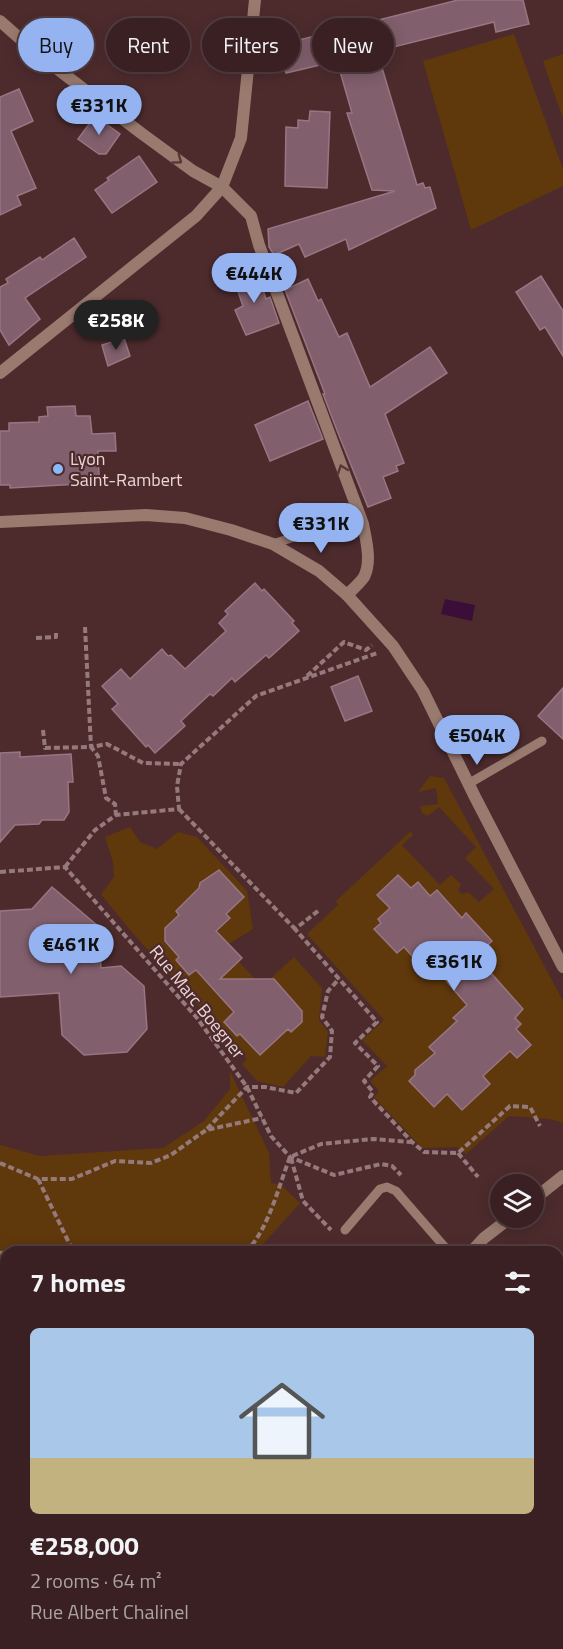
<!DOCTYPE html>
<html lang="en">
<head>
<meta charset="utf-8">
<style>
	:root { --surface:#3a2022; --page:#452d2f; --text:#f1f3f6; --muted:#aba3a5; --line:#543e40; --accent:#95b2f1 }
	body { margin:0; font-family:"Titillium Web",sans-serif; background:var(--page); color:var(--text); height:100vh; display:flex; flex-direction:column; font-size:22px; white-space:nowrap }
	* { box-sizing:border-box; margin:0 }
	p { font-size:20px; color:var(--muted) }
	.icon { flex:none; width:33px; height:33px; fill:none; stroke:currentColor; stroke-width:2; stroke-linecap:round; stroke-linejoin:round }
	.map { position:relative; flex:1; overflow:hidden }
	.drawer { position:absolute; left:0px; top:1246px; width:564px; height:404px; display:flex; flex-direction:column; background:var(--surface); border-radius:18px 18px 0 0; box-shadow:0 3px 15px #0003,0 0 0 2px var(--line) }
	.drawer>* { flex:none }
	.banner { position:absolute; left:18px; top:18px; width:528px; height:54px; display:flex; gap:12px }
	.controls { position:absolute; left:490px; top:1174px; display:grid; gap:12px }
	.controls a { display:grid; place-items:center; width:54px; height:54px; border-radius:50%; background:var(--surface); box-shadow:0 3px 15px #0003,0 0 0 2px var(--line); font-size:30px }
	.price { position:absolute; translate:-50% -51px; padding:0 14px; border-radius:21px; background:var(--accent); color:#111; font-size:20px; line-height:39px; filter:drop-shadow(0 2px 3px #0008) }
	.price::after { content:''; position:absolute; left:50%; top:36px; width:18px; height:14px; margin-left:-9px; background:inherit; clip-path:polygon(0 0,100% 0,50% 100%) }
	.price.active { background:#222; color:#fff }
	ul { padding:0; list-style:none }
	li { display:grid; align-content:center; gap:12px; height:318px; padding:0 30px }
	li span { display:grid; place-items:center; height:186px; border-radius:9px; color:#555 }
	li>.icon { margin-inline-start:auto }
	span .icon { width:108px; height:108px; fill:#fffc; stroke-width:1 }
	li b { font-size:26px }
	h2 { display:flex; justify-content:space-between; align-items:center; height:72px; padding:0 30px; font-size:26px }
	.tag { padding:0 21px; border-radius:27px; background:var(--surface); box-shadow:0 3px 15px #0003,0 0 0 2px var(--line); font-size:21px; line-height:54px }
	.tag.active { background:var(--accent); color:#111 }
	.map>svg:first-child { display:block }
	.green { fill:#5f380c }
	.forest { fill:#94622f }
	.water { fill:#3b0e3a }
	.building { fill:#815f6d; stroke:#997584; stroke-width:1.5 }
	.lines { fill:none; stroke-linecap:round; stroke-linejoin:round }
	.path { stroke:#967a7b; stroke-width:4; stroke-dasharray:6 3; stroke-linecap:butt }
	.service { stroke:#997a6f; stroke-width:9 }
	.minor { stroke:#997a6f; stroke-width:12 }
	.tertiary { stroke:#997a6f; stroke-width:12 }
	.oneway { stroke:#583737 }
	.poi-dot { fill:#8abafc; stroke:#4d2b2d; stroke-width:2 }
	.labels { text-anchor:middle; stroke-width:4.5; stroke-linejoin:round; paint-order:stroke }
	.poi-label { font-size:18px; fill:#ebd5d5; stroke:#4d2b2d; text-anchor:start }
	.street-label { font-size:18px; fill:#ebd5d5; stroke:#4d2b2d }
</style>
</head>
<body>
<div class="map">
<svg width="563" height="1649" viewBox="0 0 563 1649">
	<rect width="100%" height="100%" fill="#4d2b2d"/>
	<!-- green -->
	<g class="green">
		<polygon points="514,34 563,169 563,186 471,230 423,61"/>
		<polygon points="563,54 563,119 543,61"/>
		<polygon points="430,776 444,778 563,1001 563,1123 550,1119 509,1116 466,1154 457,1147 422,1148 374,1097 379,1091 370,1081 387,1066 362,1040 384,1020 307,934 338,905 336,901 411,831 413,835 402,845 440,885 451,875 461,884 458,890 462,894 468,892 479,902 494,889 465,858 476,847 439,807 428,816 422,813 420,806 438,804 436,788 418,792"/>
		<polygon points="130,827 140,842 157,849 178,832 197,837 247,891 253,929 229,944 242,958 239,962 262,986 294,957 322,988 319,1020 328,1032 325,1057 311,1056 283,1087 257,1081 242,1064 247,1059 129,929 101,894 114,877 113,862 105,837"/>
		<polygon points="230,1071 269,1153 271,1183 280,1184 300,1203 256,1252 6,1252 6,1347 0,1341 0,1145 40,1156 163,1148 204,1121 230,1089"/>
		<polygon points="558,1379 563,1383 563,1476 558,1475"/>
	</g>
	<!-- forest -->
	<polygon class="forest" points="0,1404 6,1411 6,1644 274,1644 273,1649 0,1649"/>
	<!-- water -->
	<polygon class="water" points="445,599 475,605 472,621 441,614"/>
	<!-- building -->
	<g class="building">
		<polygon points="458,0 523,0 529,24 496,32 494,22 377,51 417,185 423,183 425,188 430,187 436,208 349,250 346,239 305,257 299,244 274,255 269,247 268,229 395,191 372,190 347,113 352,113 337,61 286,73 279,45"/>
		<polygon points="19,89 33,121 11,131 36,188 17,196 21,205 0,215 0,97"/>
		<polygon points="310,111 330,112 327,188 285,186 286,127 298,128 298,120 309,121"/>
		<polygon points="95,116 120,134 106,154 99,154 78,139"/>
		<polygon points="139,156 157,182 112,213 95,190 109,180 107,178"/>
		<polygon points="74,238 86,257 25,298 40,319 9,345 0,330 0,287 8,283 6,279 40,257 42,260"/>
		<polygon points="256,269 266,299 270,297 279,323 246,335 235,310 243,306 233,277"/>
		<polygon points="541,276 563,311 563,356 545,327 540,330 516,292"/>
		<polygon points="308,279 318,301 321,299 339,337 347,333 370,387 430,347 447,373 385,414 404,463 396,466 398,471 383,477 391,498 368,507 338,433 323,394 325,394 285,290"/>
		<polygon points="124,338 130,356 108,366 102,345"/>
		<polygon points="308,401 323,439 270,461 255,425"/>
		<polygon points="75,406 76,416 90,416 92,434 115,433 116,451 98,451 99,475 79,476 79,484 10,488 10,485 0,485 0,431 9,431 9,423 39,422 39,417 48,416 47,407"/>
		<polygon points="255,583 262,591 264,589 294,621 292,623 299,631 269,658 266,655 235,682 232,678 213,696 210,694 181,721 185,726 155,753 148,745 146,747 112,709 118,704 102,686 121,669 130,679 162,649 168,656 171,655 185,669 226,631 219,623 228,614 225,611"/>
		<polygon points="358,676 372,711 345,721 331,687"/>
		<polygon points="563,688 563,739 538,716"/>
		<polygon points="20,752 20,757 71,754 73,782 68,782 69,812 64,820 42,820 39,824 15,825 0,842 0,753"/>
		<polygon points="219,870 244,897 226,914 230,918 216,931 242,958 220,979 274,979 302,1011 302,1022 291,1032 288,1029 260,1055 240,1034 237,1036 224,1022 234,1012 196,970 189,975 176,960 179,957 165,941 165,928 179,915 176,911 199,888 200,883"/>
		<polygon points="398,875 411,888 418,882 430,896 437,890 462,918 466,913 492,941 476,956 523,1009 515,1018 521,1024 516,1029 531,1045 517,1058 510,1051 483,1076 490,1084 462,1110 447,1094 434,1107 409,1081 415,1075 415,1070 435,1053 429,1047 457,1021 453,1018 467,1005 436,969 429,975 404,947 397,953 374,929 381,923 378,919 390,908 377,895"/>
		<polygon points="52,887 98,926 101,968 121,966 144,986 147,1029 127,1052 84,1055 62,1035 59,993 0,997 0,911 32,909"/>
	</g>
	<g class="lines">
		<!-- path -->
		<g class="path">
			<polyline points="85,627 91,747 107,744 143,763 181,764"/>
			<polyline points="36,638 56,637 56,630"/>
			<polyline points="307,676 344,642 366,650 372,645"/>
			<polyline points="43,730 45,748 91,747 98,756 106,798 115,804 116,815"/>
			<polyline points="179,809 295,929"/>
			<polyline points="65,867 95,830 116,815 179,809 177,786 181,764 256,696 377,653"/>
			<polyline points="0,872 65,867 197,1018 247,1087 271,1136 290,1157 334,1175 381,1164 392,1166 401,1175"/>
			<polyline points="318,911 295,929 377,1022 355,1043 378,1066 364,1081 373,1092 370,1097 412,1142 424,1152 458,1153 510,1106 530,1107 540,1126"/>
			<polyline points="207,1129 247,1087 265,1087 296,1093 330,1057 332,1031 322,1017 328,991 339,979"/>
			<polyline points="458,1153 478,1177"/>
			<polyline points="291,1158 303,1201 331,1230"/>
			<polyline points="0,1163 38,1179 72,1179 115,1161 151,1163 171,1155 206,1130 262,1118"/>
			<polyline points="38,1179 71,1247"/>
			<path d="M246 1252C269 1228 278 1188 290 1157L321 1144 373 1139 411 1142"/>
			<polyline points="0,1253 71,1247 78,1252"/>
			<polyline points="0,1421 6,1431"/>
			<polyline points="2,1425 6,1460"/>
			<polyline points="558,1433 563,1437"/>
			<polyline points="558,1448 563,1448"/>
			<polyline points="0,1635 6,1609"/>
			<polyline points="151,1644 154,1649"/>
		</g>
		<!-- service -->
		<g class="service">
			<polyline points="273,544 342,521 363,524"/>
			<polyline points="468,784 542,741"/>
			<polyline points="345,1230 380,1189 387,1187 396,1191 449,1252"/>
		</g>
		<!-- minor -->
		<g class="minor">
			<path d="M0 21 34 51 141 133 193 171 222 187 251 216 259 245 363 524C366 540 372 561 364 577 360 583 352 590 347 595"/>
			<polyline points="0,373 196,216 222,187 241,138 255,0"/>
			<polyline points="534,1199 563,1176"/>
			<polyline points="471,1252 484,1238 510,1218"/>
			<polyline points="0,1361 6,1367"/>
			<polyline points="558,1361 563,1365"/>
			<polyline points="558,1610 563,1611"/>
		</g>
		<!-- tertiary -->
		<polyline class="tertiary" points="0,522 146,515 185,518 231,530 273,544 319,571 347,595 393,646 423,691 475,797 563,967"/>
	</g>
	<!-- one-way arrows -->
	<defs><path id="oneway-chevron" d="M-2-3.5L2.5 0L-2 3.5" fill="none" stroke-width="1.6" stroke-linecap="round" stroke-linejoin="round" transform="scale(1.5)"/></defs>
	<g class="oneway">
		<use href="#oneway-chevron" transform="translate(178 160) rotate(36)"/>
		<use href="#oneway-chevron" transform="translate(342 469) rotate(-110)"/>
	</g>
	<!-- markers -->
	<circle class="poi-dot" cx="58" cy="469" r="6"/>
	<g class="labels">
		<!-- poi labels -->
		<g class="poi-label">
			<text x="70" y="465">Lyon<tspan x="70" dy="21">Saint-Rambert</tspan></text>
		</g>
		<!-- street labels -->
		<g class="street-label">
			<text transform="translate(197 1002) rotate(51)" y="6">Rue Marc Boegner</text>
		</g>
	</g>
</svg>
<div class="controls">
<a><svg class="icon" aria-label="layers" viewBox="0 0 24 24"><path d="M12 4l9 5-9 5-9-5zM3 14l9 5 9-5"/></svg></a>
</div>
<b class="price" style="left:99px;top:136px">€331K</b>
<b class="price" style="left:254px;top:304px">€444K</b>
<b class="price active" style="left:116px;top:351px">€258K</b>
<b class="price" style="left:321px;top:554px">€331K</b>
<b class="price" style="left:477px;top:766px">€504K</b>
<b class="price" style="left:71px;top:975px">€461K</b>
<b class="price" style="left:454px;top:992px">€361K</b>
<div class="banner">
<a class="tag active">Buy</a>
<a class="tag">Rent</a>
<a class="tag">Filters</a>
<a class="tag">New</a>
</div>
<section class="drawer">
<h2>7 homes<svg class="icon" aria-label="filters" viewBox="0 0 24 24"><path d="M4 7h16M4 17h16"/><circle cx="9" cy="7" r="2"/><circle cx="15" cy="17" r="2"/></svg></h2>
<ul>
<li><span style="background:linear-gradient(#a9c7e8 70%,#c2b280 0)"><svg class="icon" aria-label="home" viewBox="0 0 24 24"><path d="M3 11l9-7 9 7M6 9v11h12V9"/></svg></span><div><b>€258,000</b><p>2 rooms · 64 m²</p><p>Rue Albert Chalinel</p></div></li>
</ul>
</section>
</div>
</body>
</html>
